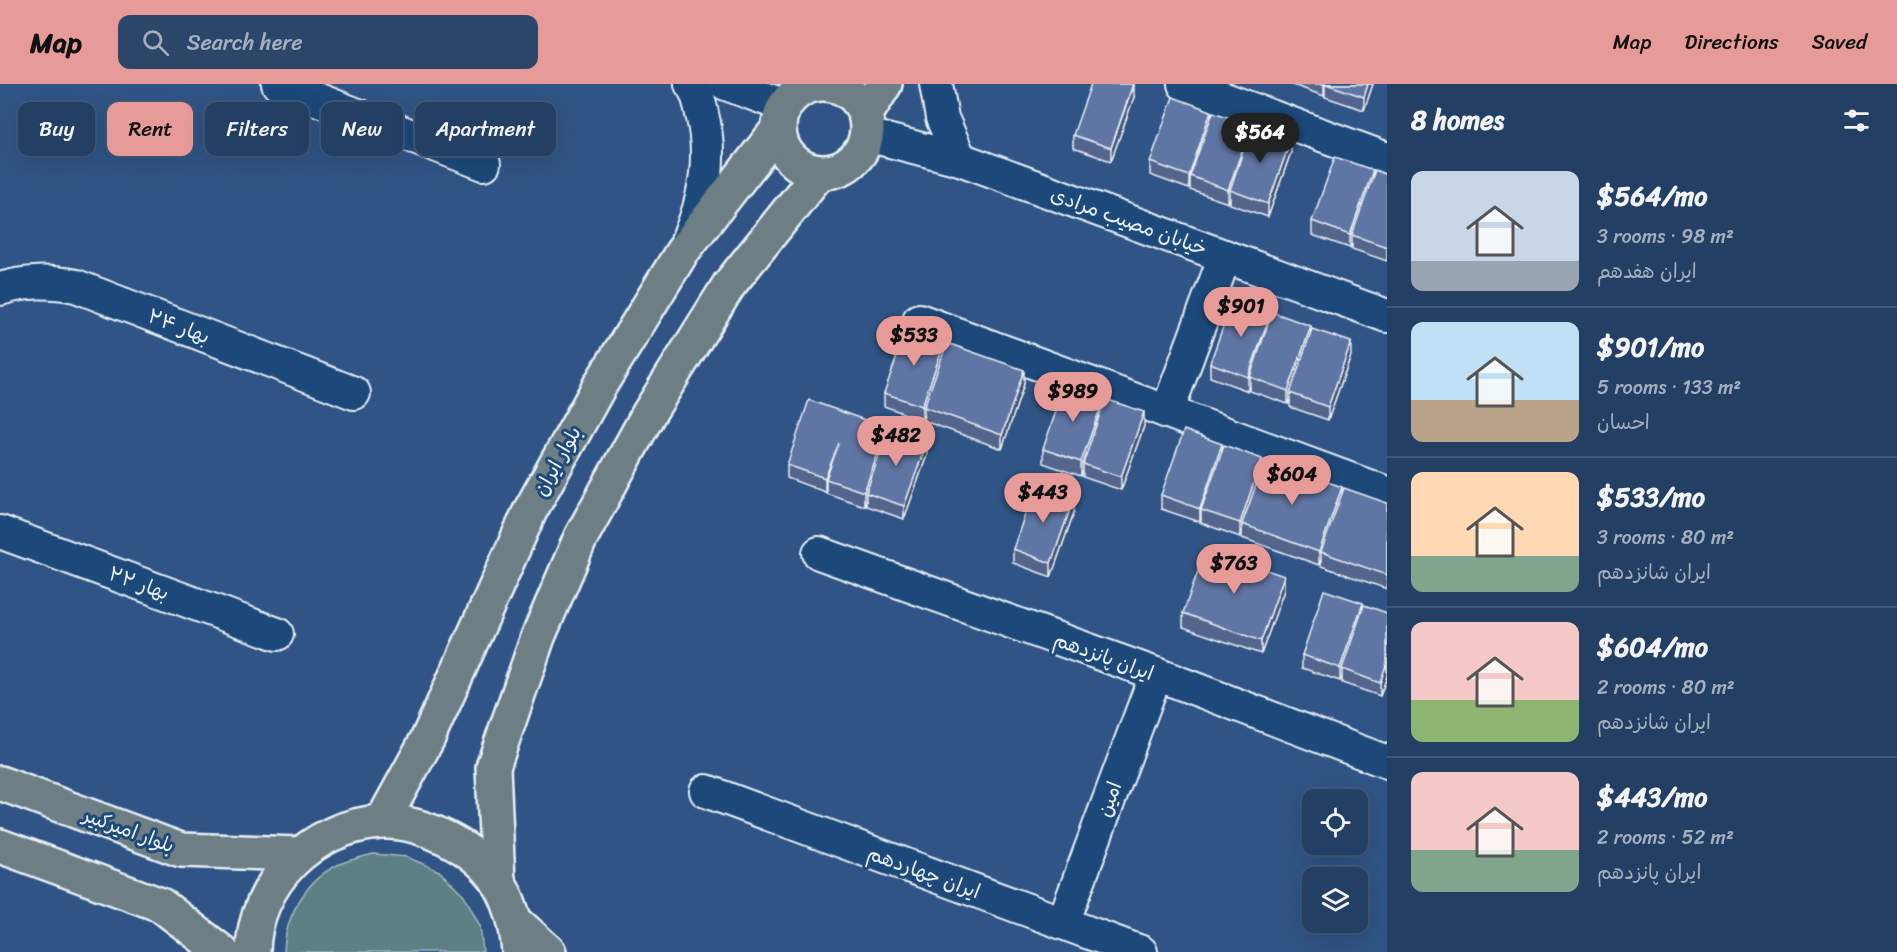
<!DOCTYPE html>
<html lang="en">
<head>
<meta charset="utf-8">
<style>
	:root { --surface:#243f64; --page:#2c466a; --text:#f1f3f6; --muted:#a3afbf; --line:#415878; --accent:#e69b98 }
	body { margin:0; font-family:Sriracha,"Playpen Sans Arabic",sans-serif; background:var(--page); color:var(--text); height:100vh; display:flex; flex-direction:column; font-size:22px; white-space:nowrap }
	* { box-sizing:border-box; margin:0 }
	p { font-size:20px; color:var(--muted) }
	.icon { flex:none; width:33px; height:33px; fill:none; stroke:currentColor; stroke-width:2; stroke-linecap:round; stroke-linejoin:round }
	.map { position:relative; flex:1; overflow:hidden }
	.details { display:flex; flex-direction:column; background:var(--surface); width:510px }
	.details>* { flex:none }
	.top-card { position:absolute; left:18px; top:18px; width:570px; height:54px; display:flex; gap:12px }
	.controls { position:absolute; left:1302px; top:705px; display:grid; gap:12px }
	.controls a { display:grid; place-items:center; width:66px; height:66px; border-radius:12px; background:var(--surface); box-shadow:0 6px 24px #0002,0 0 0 2px var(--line); font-size:30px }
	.price { position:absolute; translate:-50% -51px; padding:0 14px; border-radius:21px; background:var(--accent); color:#111; font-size:20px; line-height:39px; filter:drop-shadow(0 2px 3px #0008) }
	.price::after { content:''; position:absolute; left:50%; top:36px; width:18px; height:14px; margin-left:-9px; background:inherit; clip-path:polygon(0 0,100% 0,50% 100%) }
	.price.current { background:#222; color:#fff }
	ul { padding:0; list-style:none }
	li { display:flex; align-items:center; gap:18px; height:150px; padding:0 24px }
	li+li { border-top:2px solid var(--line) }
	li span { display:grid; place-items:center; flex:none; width:168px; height:120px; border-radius:12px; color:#555 }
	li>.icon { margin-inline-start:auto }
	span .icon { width:72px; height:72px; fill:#fffc; stroke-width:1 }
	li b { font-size:26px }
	h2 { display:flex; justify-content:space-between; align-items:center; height:72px; padding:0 24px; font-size:26px }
	.chip { padding:0 21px; border-radius:12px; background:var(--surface); box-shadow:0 6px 24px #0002,0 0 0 2px var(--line); font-size:21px; line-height:54px }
	.chip.current { background:var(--accent); color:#111 }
	header { display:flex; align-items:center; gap:36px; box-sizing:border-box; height:84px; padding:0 30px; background:var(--accent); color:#111 }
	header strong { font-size:28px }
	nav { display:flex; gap:33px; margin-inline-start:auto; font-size:21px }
	.search { width:420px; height:54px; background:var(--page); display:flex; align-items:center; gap:15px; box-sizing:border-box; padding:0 21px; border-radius:12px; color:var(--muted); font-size:22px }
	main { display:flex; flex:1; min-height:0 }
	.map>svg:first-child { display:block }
	.green { fill:#5d8085; stroke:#a2b8be; stroke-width:1.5 }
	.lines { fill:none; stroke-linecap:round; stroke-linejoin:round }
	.minor-casing { stroke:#e8f1f8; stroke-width:36 }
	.major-casing { stroke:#e8f1f8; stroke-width:38 }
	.minor { stroke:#1f4a7a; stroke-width:32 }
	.major { stroke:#6d7e84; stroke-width:33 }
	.wall { fill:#52658c; stroke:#e8f1f8; stroke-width:1.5 }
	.shaded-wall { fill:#425272; stroke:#e8f1f8; stroke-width:1.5 }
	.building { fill:#5f75a3; stroke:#e8f1f8; stroke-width:1.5 }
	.labels { text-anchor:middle; stroke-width:6; stroke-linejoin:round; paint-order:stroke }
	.street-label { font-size:20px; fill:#e8f1f8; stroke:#1f4a7a }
</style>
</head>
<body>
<header>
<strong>Map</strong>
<div class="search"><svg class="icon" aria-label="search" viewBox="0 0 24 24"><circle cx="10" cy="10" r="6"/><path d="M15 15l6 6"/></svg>Search here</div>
<nav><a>Map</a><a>Directions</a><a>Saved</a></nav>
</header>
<main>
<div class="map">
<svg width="1387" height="868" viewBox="0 0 1387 868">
	<rect width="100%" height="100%" fill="#305485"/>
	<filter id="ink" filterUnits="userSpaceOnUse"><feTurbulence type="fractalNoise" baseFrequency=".0167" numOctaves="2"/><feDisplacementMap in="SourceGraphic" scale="12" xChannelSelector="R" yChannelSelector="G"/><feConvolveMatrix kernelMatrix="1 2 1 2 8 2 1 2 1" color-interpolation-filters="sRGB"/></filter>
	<g filter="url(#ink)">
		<!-- green -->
		<path class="green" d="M373 770 407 773 439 787 464 811 480 842 483 868H284C285 832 307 793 342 779 352 775 363 773 373 770Z"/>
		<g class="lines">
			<!-- minor casing -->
			<g class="minor-casing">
				<g id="minor">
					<polyline points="278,0 484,80"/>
					<polyline points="726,0 785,22"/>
					<polyline points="936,0 942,34 960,75"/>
					<polyline points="1184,0 1387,75"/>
					<polyline points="867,51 960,75 1387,232"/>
					<path d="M687 157C705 117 713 74 702 30 700 19 698 9 691 0"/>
					<path d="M0 205C26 197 49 197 76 202L354 309"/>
					<polyline points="919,236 1387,409"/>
					<polyline points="1167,328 1225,172"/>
					<polyline points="0,448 277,550"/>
					<polyline points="819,469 1156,590 1387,678"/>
					<polyline points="706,707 1141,868"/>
					<polyline points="1063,839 1156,590"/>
				</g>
			</g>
			<!-- major casing -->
			<g class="major-casing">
				<g id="major">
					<circle cx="823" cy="44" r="44"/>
					<polyline points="866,30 885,0"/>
					<polyline points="0,699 181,766 299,770"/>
					<polyline points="382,738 428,654 530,427 600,301 682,168 779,44"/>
					<polyline points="0,762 161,821 222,868"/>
					<polyline points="498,798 493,683 538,553 581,453 649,329 729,201 819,89"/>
					<polyline points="517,839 549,868"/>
					<path d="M253 868C254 799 312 742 381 738 422 736 477 764 499 799 512 820 517 843 519 868"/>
				</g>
			</g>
			<!-- minor -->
			<use href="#minor" class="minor"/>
			<!-- major -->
			<use href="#major" class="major"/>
		</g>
		<!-- wall -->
		<g class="wall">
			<polygon points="1290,0 1373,0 1364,26 1325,13 1325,9 1324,12"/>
			<polygon points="1134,13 1111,77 1073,64 1073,51"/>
			<polygon points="1211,31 1251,46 1291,68 1268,133 1230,120 1230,115 1228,119 1190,106 1190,102 1189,105 1150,91 1150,78"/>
			<polygon points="1373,91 1387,91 1387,177 1352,165 1352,160 1350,164 1312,151 1312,137"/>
			<polygon points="1271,233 1311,249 1351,271 1328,336 1290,323 1290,316 1288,320 1250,307 1250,302 1248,307 1210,293 1210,279"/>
			<polygon points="945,264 1024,300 1002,365 924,337 924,330 922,336 884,322 884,309"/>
			<polygon points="1104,319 1144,342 1121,406 1083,393 1083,387 1081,392 1043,379 1043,365"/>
			<polygon points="887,349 927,371 904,435 866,422 866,416 864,422 826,409 826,405 825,408 787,394 787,381"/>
			<polygon points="1222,365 1262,382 1342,409 1387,419 1387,505 1321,482 1321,476 1319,481 1242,454 1242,446 1240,453 1201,439 1201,434 1200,438 1161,425 1161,411"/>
			<polygon points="1074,428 1051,493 1013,479 1013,465"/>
			<polygon points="1284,506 1261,570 1183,543 1183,529"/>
			<polygon points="1363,525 1387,529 1387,592 1380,612 1342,599 1342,593 1340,597 1302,584 1302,571"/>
		</g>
		<!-- shaded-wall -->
		<g class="shaded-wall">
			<polygon points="1134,0 1134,13 1111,77 1111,64"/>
			<polygon points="1324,0 1325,0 1325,9 1324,12"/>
			<polygon points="1368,0 1373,0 1364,26 1364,13"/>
			<polygon points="1211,27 1211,40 1190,92 1190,102 1189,105 1189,92"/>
			<polygon points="1251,41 1251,55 1230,106 1230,115 1228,119 1228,106"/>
			<polygon points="1291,55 1291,68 1268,133 1268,120"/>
			<polygon points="1373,86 1373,99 1352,151 1352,160 1350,164 1350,151"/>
			<polygon points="1271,228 1271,242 1250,293 1250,302 1248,307 1248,293"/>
			<polygon points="1311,242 1311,255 1290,309 1290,316 1288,320 1288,307"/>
			<polygon points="945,257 945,271 924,323 924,330 922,336 922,322"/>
			<polygon points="1351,258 1351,271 1328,336 1328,323"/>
			<polygon points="1024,286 1024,300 1002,365 1002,351"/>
			<polygon points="1104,314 1104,327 1083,380 1083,387 1081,392 1081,378"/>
			<polygon points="1144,328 1144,342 1121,406 1121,393"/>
			<polygon points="887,344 887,357 866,409 866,416 864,422 864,408"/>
			<polygon points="927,358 927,371 904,435 904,422"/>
			<polygon points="839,359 826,395 826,405 825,408 825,394"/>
			<polygon points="1222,360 1222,374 1201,426 1201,434 1200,438 1200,425"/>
			<polygon points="1262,375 1262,388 1242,440 1242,446 1240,453 1240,439"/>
			<polygon points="1342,403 1342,417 1321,468 1321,476 1319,481 1319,468"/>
			<polygon points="1074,414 1074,428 1051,493 1051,479"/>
			<polygon points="1284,492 1284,506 1261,570 1261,557"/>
			<polygon points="1363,519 1363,533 1342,585 1342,593 1340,597 1340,584"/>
			<polygon points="1387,578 1387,592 1380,612 1380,599"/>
		</g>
		<!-- building -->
		<g class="building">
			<polygon points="1091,0 1133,0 1111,64 1073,51"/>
			<polygon points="1326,0 1368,0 1364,13"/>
			<polygon points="1173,13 1211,27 1189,92 1150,78"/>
			<polygon points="1213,28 1251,41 1228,106 1190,92"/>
			<polygon points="1252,41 1291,55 1268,120 1230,106"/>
			<polygon points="1335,73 1373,86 1350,151 1312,137"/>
			<polygon points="1375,86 1387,91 1387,163 1352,151"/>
			<polygon points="1233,215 1271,228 1248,293 1210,279"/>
			<polygon points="1272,228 1311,242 1288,307 1250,293"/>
			<polygon points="907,244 945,257 922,322 884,309"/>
			<polygon points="1312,245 1351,258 1328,323 1290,309"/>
			<polygon points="947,259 1024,286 1002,351 924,323"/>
			<polygon points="1065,301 1104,314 1081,378 1043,365"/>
			<polygon points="1105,315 1144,328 1121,393 1083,380"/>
			<polygon points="809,316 887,344 864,408 826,395 839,359 825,394 787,381"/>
			<polygon points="889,344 927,358 904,422 866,409"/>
			<polygon points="1184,346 1222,360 1200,425 1161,411"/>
			<polygon points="1224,361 1262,375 1240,439 1201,426"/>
			<polygon points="1265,376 1342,403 1319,468 1242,440"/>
			<polygon points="1035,401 1074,414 1051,479 1013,465"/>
			<polygon points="1344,404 1387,419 1387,491 1321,468"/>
			<polygon points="1206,465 1284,492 1261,557 1183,529"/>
			<polygon points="1324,506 1363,519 1340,584 1302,571"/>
			<polygon points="1364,521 1387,529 1387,578 1380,599 1342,585"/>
		</g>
	</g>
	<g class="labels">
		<!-- street labels -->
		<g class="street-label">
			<text transform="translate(1129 137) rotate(20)" y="7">خیابان مصیب مرادی</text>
			<text transform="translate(179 242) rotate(21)" y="7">بهار ۲۴</text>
			<text transform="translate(557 377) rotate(-61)" y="7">بلوار ایران</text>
			<text transform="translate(139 499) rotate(20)" y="7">بهار ۲۲</text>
			<text transform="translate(1104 572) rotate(20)" y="7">ایران پانزدهم</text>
			<text transform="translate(1109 715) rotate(-70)" y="7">امین</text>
			<text transform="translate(129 746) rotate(20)" y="7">بلوار امیرکبیر</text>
			<text transform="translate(924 788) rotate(20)" y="7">ایران چهاردهم</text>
		</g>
	</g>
</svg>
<div class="controls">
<a><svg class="icon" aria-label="locate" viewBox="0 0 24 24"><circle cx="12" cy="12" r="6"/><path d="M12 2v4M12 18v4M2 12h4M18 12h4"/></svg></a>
<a><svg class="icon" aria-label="layers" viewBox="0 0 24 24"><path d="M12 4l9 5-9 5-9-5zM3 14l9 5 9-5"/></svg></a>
</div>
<b class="price current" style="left:1260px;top:80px">$564</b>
<b class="price" style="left:1241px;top:254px">$901</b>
<b class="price" style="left:914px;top:283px">$533</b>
<b class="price" style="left:1073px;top:339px">$989</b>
<b class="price" style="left:896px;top:383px">$482</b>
<b class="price" style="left:1292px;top:422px">$604</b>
<b class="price" style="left:1043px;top:440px">$443</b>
<b class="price" style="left:1234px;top:511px">$763</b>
<div class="top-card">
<a class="chip">Buy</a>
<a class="chip current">Rent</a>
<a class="chip">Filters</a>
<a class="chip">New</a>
<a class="chip">Apartment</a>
</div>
</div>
<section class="details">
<h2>8 homes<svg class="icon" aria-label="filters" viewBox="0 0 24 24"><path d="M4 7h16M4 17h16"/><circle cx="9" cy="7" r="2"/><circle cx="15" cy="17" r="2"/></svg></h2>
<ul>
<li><span style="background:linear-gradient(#c9d6e8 75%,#9aa5b1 0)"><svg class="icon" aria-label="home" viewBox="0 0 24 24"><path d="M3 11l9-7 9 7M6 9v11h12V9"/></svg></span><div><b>$564/mo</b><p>3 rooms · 98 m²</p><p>ایران هفدهم</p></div></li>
<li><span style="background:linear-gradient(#bfe0f5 65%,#b9a48a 0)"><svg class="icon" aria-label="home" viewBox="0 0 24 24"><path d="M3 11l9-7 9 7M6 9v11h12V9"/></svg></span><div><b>$901/mo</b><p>5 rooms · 133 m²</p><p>احسان</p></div></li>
<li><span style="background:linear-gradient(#ffd9b3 70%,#7fa58c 0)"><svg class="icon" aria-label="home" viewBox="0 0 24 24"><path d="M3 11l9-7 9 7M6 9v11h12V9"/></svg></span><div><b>$533/mo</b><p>3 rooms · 80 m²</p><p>ایران شانزدهم</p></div></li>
<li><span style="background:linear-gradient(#f6c9c9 65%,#8fb573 0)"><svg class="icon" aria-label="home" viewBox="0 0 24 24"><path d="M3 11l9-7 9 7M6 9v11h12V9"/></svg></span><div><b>$604/mo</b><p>2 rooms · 80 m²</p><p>ایران شانزدهم</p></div></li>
<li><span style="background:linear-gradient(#f6c9c9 65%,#7fa58c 0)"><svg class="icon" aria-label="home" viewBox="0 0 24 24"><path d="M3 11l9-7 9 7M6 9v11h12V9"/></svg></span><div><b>$443/mo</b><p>2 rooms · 52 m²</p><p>ایران پانزدهم</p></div></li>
</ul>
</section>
</main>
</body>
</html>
